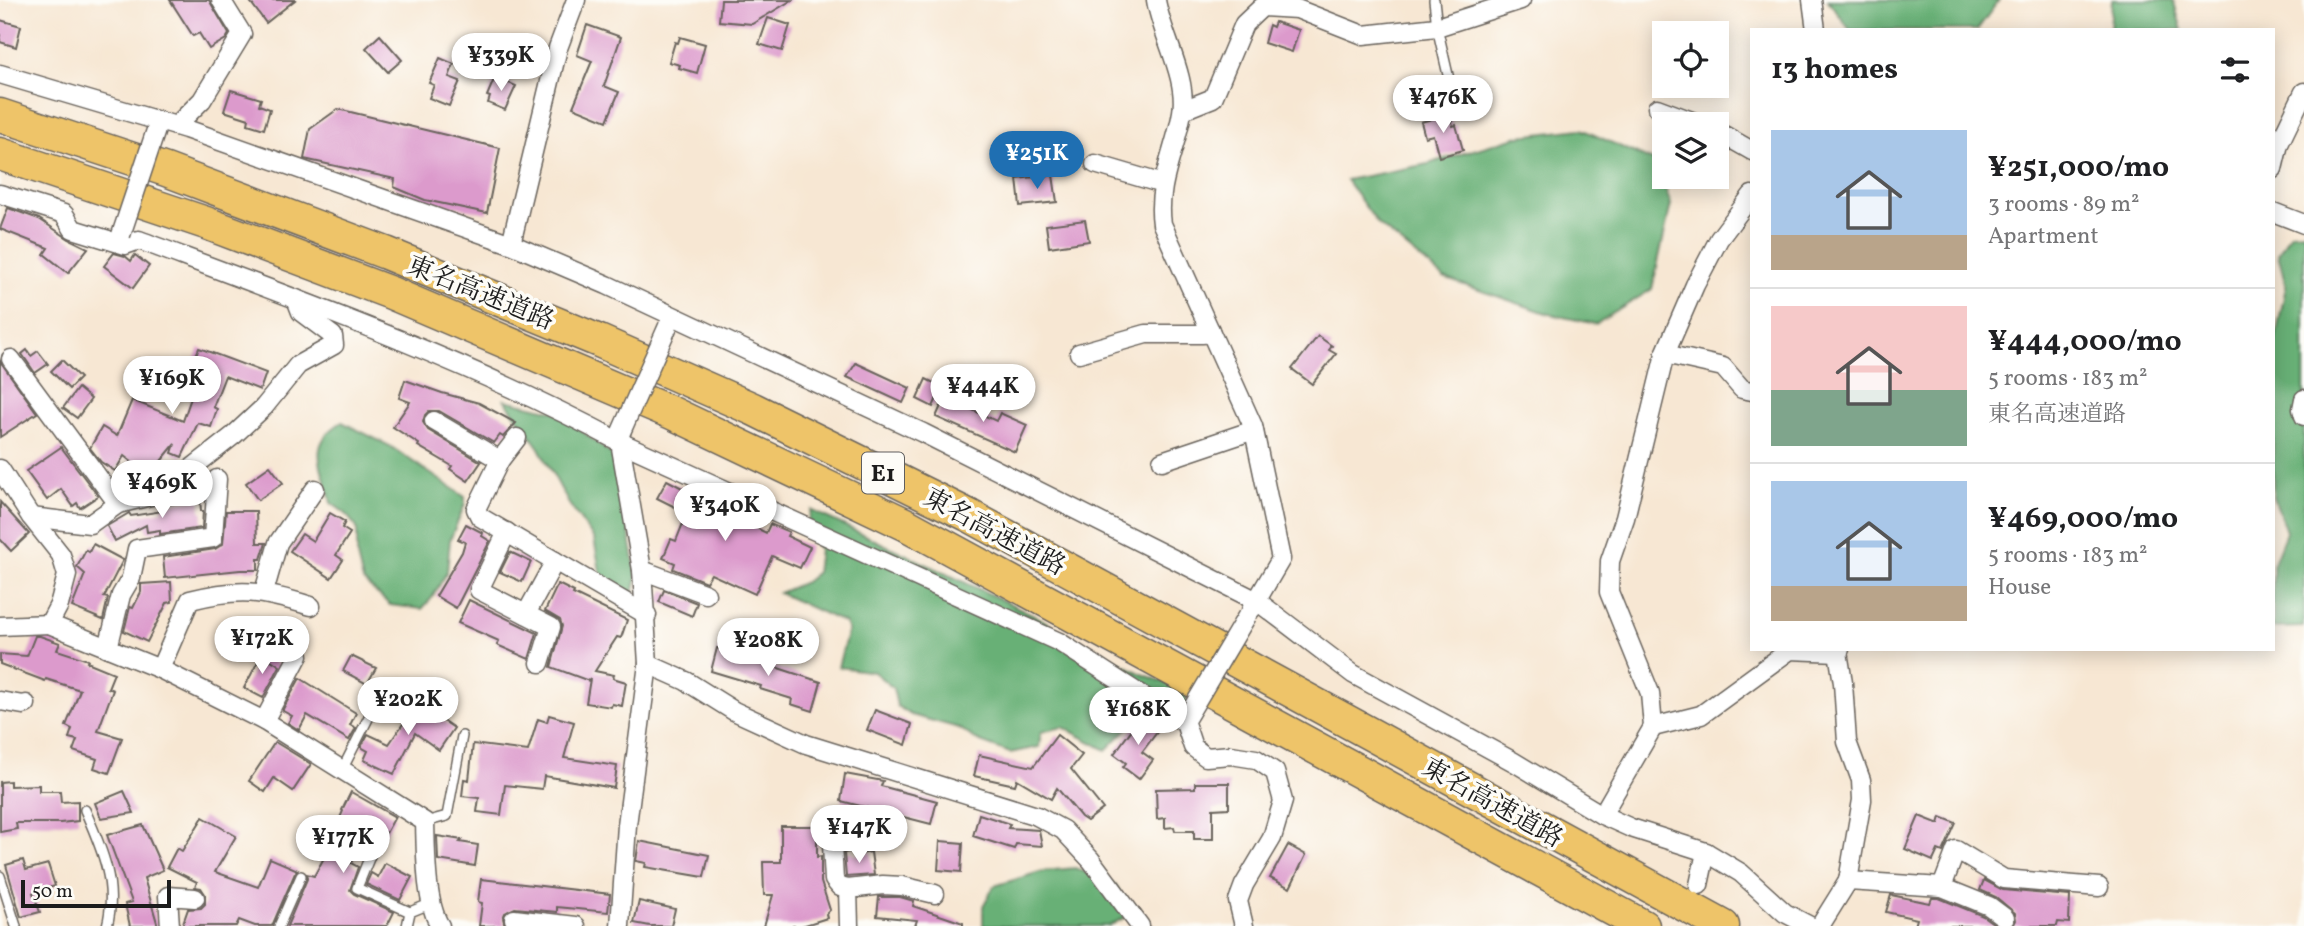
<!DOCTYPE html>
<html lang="en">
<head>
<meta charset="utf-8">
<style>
	:root { --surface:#fff; --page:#f2f2f2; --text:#202124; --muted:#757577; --line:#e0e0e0; --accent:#1f6fb2 }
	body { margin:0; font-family:Vollkorn,"Noto Serif JP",serif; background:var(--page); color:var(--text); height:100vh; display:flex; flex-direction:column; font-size:26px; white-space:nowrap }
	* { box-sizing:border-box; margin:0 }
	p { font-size:23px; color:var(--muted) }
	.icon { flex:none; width:38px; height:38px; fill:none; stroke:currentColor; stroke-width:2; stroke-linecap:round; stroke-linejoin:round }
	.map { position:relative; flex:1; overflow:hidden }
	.drawer { position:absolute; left:1750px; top:28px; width:525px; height:623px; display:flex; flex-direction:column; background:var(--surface); border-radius:0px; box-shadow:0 4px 18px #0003 }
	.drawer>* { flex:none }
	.tools { position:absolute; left:1652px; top:21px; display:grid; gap:14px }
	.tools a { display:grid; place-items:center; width:77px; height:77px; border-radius:0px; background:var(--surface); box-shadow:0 4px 18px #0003; font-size:35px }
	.scale { position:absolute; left:21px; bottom:18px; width:150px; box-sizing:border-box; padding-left:7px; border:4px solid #1c1c1c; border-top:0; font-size:19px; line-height:24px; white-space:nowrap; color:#1c1c1c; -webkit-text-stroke:5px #fdfcf7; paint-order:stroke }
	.price { position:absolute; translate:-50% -60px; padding:0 16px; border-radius:24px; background:#fff; color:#222; font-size:23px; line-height:46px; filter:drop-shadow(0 2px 4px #0008) }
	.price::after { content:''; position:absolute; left:50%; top:42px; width:21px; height:16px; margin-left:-10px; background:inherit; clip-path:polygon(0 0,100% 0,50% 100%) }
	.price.selected { background:var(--accent); color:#fff }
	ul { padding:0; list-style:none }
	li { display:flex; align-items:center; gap:21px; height:175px; padding:0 21px }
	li+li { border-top:2px solid var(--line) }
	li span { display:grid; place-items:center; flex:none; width:196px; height:140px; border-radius:0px; color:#555 }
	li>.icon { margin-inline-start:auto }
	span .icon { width:84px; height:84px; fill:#fffc; stroke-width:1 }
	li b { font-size:30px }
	h2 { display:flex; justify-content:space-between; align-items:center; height:84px; padding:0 21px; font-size:30px }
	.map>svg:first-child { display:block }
	.forest { fill:#68b076; stroke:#426649; stroke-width:2 }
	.building { fill:#dc9acc }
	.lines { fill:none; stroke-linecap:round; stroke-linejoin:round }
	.service-casing { stroke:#69635c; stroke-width:12 }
	.minor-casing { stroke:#69635c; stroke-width:21 }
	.motorway-casing { stroke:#69635c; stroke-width:35 }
	.service { stroke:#fff; stroke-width:9 }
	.minor { stroke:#fff; stroke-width:18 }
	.motorway { stroke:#eec469; stroke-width:32 }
	.minor-bridge-casing { stroke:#69635c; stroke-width:21; stroke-linecap:butt }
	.minor-bridge { stroke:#fff; stroke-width:18 }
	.labels { text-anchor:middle; stroke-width:7; stroke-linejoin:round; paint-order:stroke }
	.shield { fill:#fdfcf7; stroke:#605f5e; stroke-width:2 }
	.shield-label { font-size:24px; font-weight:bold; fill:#1c1c1c }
	.street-label { font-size:26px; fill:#1c1c1c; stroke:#fdfcf7 }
</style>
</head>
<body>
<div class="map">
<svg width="2304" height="926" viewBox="0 0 2304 926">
	<rect width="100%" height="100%" fill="#fdfcf7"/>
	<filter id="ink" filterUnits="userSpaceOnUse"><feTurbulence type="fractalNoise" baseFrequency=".0143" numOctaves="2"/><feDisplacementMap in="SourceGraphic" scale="14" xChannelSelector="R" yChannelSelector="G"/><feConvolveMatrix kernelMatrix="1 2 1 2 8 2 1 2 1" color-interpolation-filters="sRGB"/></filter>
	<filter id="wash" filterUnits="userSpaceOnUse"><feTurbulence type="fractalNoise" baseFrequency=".00686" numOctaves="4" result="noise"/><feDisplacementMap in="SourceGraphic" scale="28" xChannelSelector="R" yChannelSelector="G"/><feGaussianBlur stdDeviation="1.57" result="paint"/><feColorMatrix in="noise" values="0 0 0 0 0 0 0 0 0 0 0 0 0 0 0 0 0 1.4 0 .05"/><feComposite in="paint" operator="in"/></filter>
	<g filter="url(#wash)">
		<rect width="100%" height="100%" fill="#f7e7d3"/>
		<!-- forest -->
		<g class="forest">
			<polygon points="1828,0 1999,0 1977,30 1850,30"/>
			<polygon points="2112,0 2173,0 2182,30 2110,30"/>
			<polygon points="1581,129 1655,162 1671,204 1652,289 1596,324 1549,314 1444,278 1378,224 1346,180 1428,164 1519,136"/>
			<polygon points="2304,232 2304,627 2273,628 2273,565 2286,532 2273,494 2273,352 2286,286 2278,254 2290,233"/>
			<polygon points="505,400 553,411 582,431 616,458 637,577 632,599 612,590 600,571 594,539 569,504 539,448"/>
			<path d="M342 422 390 446 465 497V504L450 540 447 572 432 598 422 609 390 605 363 581 357 557V528L345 513 331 503C325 469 303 446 342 422Z"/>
			<polygon points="811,510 1034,615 1091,649 1140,673 1184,690 1187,702 1181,714 1149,706 1106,750 1063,727 1041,732 1039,747 1010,753 978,741 959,728 911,715 897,706 893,688 874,672 838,667 848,630 845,623 779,593 805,582 816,573 819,549 807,526"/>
			<polygon points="1075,868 1116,885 1131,914 1109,926 983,926 983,906 994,886 1043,871"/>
		</g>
		<g id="blocks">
			<!-- building -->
			<g class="building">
				<polygon points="170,0 209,0 229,34 226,39 209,49 199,33 193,36"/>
				<polygon points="249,0 295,0 266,23"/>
				<polygon points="721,0 792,0 752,24 719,21"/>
				<polygon points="768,18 790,25 782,51 759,44"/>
				<polygon points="0,20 21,26 16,47 0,42"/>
				<polygon points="1275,22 1299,30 1292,52 1264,43 1269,25 1273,27"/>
				<polygon points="587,25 621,37 604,86 619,92 607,121 573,107 592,61 577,55"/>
				<polygon points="380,35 402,60 388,72 366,48"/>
				<polygon points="680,37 705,44 697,73 679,68 680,65 669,62 675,42 678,43"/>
				<polygon points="440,58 454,64 449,77 460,81 449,106 429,98 434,85 429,83"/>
				<polygon points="495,77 516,86 505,110 488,103 490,97 487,96"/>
				<polygon points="231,90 261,99 259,105 270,109 264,129 248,124 249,119 224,111"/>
				<polygon points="338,109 500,148 487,213 425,200 394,187 395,179 304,159 310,129"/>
				<polygon points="1450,114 1453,126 1456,125 1463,150 1439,157 1433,135 1425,137 1421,122"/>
				<polygon points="1053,175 1057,202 1020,206 1017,179"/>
				<polygon points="8,208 39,219 69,239 88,248 68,273 44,254 48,248 0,229"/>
				<polygon points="1085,220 1089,241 1049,247 1046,225"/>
				<polygon points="114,253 125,256 131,261 135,255 149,266 133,288 104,266"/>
				<polygon points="1318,336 1332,346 1329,350 1336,354 1312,384 1292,369"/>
				<polygon points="199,348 266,373 260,390 225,376 213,407 217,409 211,427 198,423 182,457 172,453 175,444 153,471 145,465 142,470 124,456 115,471 101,462 90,448 102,427 117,436 132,400 183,421 194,389 184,385"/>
				<polygon points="27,350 31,356 38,351 48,364 35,373 22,354"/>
				<polygon points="62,360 80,378 69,389 51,371"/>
				<polygon points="0,361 37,413 0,437"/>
				<polygon points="856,363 910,388 903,403 847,377"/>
				<polygon points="926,379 942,387 933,407 917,399"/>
				<polygon points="405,380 442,393 479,403 516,423 503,437 500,435 494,443 439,411 429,411 425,415 423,422 428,430 481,462 468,481 450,469 452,466 418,446 419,444 393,427 410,402 399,398"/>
				<polygon points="78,388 91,399 77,418 63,408"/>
				<polygon points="945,397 996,421 1000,413 1027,425 1015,452 936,417"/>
				<polygon points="61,447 98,496 80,508 77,503 73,506 61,489 47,500 26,471"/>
				<polygon points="270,466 283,483 258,500 246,483"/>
				<polygon points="667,480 688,491 687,493 766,533 770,524 789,532 787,536 810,547 800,568 772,556 755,594 711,574 706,582 673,569 675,563 663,558 671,539 676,541 687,513 657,498"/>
				<polygon points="200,499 201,511 203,511 202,528 160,534 160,530 147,532 146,525 115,541 107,526 129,513 131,516 163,511 162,505"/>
				<polygon points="0,502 29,534 11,551 0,539"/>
				<polygon points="226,511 256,511 257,543 266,543 261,559 258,559 258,570 240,570 165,578 163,557 215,549 223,544"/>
				<polygon points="330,513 345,522 342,528 350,533 336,555 343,560 331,578 290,551 302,534 313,541"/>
				<polygon points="466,524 483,533 482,536 490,541 456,608 436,596 462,552 465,542 458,539"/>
				<polygon points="93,544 123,560 104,597 108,598 103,620 72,607 85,574 77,567 86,550 89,552"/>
				<polygon points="510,552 531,562 522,582 500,572"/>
				<polygon points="171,582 172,602 167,603 147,642 124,631 130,607 133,608 141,592 141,584"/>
				<polygon points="558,584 574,592 573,594 627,620 621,638 617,637 595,671 614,675 613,678 626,682 622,706 612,704 611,707 586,703 590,679 589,681 551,667 562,626 560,620 545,611"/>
				<polygon points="664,590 697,603 692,616 659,602"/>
				<polygon points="469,600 537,633 529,659 497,645 499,641 458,623"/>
				<polygon points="35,636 40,636 60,643 57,650 88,660 87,662 114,673 108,688 113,690 98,731 122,738 109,773 94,768 97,759 73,751 77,740 69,738 72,729 66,726 80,690 46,679 45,681 0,664 0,654 27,656"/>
				<polygon points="717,648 821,682 813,711 791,704 792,699 760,689 761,686 711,671"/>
				<polygon points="262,654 280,666 263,698 244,688"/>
				<polygon points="351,656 376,668 367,684 343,671"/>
				<polygon points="300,678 356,713 350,725 356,728 349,740 307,715 299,730 288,723 292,716 283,711 283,709"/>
				<polygon points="423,695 431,700 426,709 454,728 439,750 415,733 394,774 364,760 368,751 361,747 368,734 389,744"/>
				<polygon points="875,710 912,724 906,745 867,730"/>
				<polygon points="1143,714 1161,727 1142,752 1153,760 1139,779 1123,767 1126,763 1114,754"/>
				<polygon points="549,715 574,722 564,758 617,766 614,788 544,776 542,789 505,785 501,815 477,812 479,798 462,796 464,779 469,780 473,744 528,751 538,719 547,722"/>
				<polygon points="1057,735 1082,755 1071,769 1103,809 1087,821 1081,817 1057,788 1051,799 1017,779 1015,785 974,776 979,755 1033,767"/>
				<polygon points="275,742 311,764 293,791 274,778 265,792 249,781"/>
				<polygon points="845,774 883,781 881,786 937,801 931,824 841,801"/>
				<polygon points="10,781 10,786 39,785 39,791 60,791 61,802 78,801 78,821 60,823 16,823 17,829 0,832 0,782"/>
				<polygon points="1195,783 1229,783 1229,808 1213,809 1213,839 1194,839 1194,831 1175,831 1174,827 1165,828 1165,818 1157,819 1156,789 1195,788"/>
				<polygon points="124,791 134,813 101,818 95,803"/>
				<polygon points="351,792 395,817 385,835 367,825 351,863 358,867 350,890 354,894 394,912 387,926 287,926 307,879 307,874 314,876 330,847 328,846 343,811 342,810"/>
				<polygon points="979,814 1010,824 1008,828 1039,830 1042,846 1016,844 1014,849 973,836"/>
				<polygon points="1919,816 1939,824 1941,817 1956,823 1943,852 1938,850 1933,861 1905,849"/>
				<polygon points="203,817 236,836 215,872 258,887 270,858 298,870 295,873 272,926 255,926 239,920 236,926 182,926 188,909 201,908 205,904 205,894 201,888 195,887 197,882 167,867 177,848 182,851"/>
				<polygon points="143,825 163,870 144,878 158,926 130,926 125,904 132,902 107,835"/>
				<polygon points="781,826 817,826 817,857 821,856 821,882 830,910 826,914 827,918 802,926 764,926 773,895 764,895 763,862 781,862"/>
				<polygon points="437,836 462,840 460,842 478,845 475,866 438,860"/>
				<polygon points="639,841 709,855 704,877 645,867 646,863 636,861"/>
				<polygon points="940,841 963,843 961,872 938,870"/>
				<polygon points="1288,845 1306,855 1290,888 1270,878"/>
				<polygon points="853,851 853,855 871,852 874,875 846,877 844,853"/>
				<polygon points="23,860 26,870 48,864 55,886 33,893 40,912 21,917 6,865"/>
				<polygon points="385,863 412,877 400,900 366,884 371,873 378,877"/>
				<polygon points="481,879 610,894 608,912 557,907 557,912 515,908 505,913 503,918 505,926 479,926 482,903 478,902"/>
				<polygon points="1984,880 2003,890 2070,896 2069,923 2058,922 2057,926 2013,926 2016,920 2015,913 1996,897 1980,890"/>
				<polygon points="1891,895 1930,903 1932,898 1939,898 1983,916 1997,926 1915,926 1917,919 1886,912"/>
				<polygon points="879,897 900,897 914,901 913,906 963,923 963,926 915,926 917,920 877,916"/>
				<polygon points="639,901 675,909 671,926 650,926 634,923"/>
			</g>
		</g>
	</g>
	<g filter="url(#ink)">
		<use href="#blocks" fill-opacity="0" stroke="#69635c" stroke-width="2"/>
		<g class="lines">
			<!-- service casing -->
			<g class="service-casing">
				<g id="service">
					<polyline points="1434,0 1437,27 1454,101"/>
					<polyline points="342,770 378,699"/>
					<path d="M85 810C101 847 118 884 107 926"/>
					<polyline points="425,822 447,816 462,736"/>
					<polyline points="372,851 357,888 410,912 432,903"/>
					<polyline points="0,876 16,926"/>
					<polyline points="279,926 301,876"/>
					<polyline points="407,926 410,912"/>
				</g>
			</g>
			<!-- minor casing -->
			<g class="minor-casing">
				<g id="minor">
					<path d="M1156 0C1161 34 1188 77 1182 112 1176 150 1156 184 1162 224L1253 426 1281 559 1251 610"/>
					<polyline points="1812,0 1816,30"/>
					<polyline points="0,74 186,129 511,244 607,285 923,433 1257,601 1353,674 1514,762 1602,815 1631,828 1706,852 1741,873 1785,913 1810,926"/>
					<polyline points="1657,108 1700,124"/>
					<polyline points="1183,110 1213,98 1244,24 1262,7 1297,9 1363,35 1437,27 1521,0"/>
					<polyline points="176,126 202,100 242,34 221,0"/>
					<polyline points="1717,131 1752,151"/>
					<polyline points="1095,164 1163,184"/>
					<polyline points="2273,169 2279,144 2304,92"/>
					<path d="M0 194 64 214 73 229 125 245 139 240C302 301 467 360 620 442L1059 642 1185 723 1193 747 1206 757 1231 755 1256 759 1275 772 1283 801 1272 838 1244 885 1238 901 1244 926"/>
					<polyline points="2273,212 2304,224"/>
					<polyline points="511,244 558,48 576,0"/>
					<polyline points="1079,353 1146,334 1203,334 1210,330"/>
					<polyline points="1665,354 1723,367 1742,389 1752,391"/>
					<polyline points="11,359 118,504"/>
					<polyline points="2304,399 2302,409 2304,416"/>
					<polyline points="434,421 500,460"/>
					<polyline points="517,438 500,460 476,509 480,517 647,615"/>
					<polyline points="1162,461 1254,430"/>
					<polyline points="0,469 31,517 61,555 67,575 59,605 49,624 0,626"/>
					<polyline points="31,517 90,524 118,504 159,494 234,435 264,407 298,365 334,345 333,336 301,312 296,299"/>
					<polyline points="507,532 479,590 551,627 540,663"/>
					<polyline points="642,570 706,594"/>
					<polyline points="264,592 278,543 315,489"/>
					<polyline points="526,614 555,561"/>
					<path d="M49 624 160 669 264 721 425 822C426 852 425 901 440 926"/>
					<polyline points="108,648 121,595 131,578 137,549 213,538 217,479"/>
					<polyline points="1838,652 1843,683 1847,742 1861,780 1862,800 1848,881"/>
					<polyline points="648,664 686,681 734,711 806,744 1037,816 1063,830 1091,860 1140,926"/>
					<path d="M160 669 190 600C241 587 262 591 311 606"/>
					<polyline points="0,701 23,705 26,704"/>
					<polyline points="264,721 299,655"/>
					<polyline points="1653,727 1701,715 1790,650 1838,652 1840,649"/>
					<polyline points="1602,815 1653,727 1650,693 1609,592 1610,561 1625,518 1665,354 1695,285 1719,239 1752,195"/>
					<polyline points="831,827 834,880 840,887 848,889 849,926"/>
					<polyline points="1699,885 1706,852"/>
					<polyline points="1942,887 1989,906 2005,918"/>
					<polyline points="848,889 883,885 902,886 935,894"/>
					<polyline points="514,919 576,926"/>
					<polyline points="170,926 168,896 195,898"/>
					<polyline points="620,926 627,825 648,664 642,570 620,442 621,433"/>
					<polyline points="1820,926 1848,881 1942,887 1956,850 2004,879 2099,887"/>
				</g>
			</g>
			<!-- motorway casing -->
			<g class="motorway-casing">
				<g id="motorway">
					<polyline points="0,115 166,170 386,253 599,341 753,409 970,516 1723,926"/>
					<polyline points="0,154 206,223 391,293 672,413 905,524 1643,926"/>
				</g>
			</g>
			<!-- service -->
			<use href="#service" class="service"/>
			<!-- minor -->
			<use href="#minor" class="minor"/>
			<!-- motorway -->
			<use href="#motorway" class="motorway"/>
			<!-- minor-bridge casing -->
			<g class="minor-bridge-casing">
				<g id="minor-bridge">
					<polyline points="121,235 156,130"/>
					<polyline points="621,432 668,326"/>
					<polyline points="1187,717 1247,616"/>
				</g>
			</g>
			<!-- minor-bridge -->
			<use href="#minor-bridge" class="minor-bridge"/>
		</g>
	</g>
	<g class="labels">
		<!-- shield labels -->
		<rect class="shield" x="862" y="452.5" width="42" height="41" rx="5"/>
		<g class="shield-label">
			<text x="883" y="481">E1</text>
		</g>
		<!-- street labels -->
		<g class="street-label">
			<text transform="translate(481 292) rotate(22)" y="9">東名高速道路</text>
			<text transform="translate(995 531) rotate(28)" y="9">東名高速道路</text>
			<text transform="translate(1493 802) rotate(29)" y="9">東名高速道路</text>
		</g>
	</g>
</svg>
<div class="tools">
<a><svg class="icon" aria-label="locate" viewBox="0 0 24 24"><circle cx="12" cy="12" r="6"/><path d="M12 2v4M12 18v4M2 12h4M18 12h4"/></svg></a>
<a><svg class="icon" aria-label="layers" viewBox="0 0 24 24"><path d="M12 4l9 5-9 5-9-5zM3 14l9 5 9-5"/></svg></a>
</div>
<div class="scale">50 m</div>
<b class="price" style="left:501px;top:93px">¥339K</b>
<b class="price" style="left:1443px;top:135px">¥476K</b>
<b class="price selected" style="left:1037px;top:191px">¥251K</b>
<b class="price" style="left:172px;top:416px">¥169K</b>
<b class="price" style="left:983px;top:424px">¥444K</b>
<b class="price" style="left:162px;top:520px">¥469K</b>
<b class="price" style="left:725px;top:543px">¥340K</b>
<b class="price" style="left:262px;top:676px">¥172K</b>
<b class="price" style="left:768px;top:678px">¥208K</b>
<b class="price" style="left:408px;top:737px">¥202K</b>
<b class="price" style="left:1138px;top:747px">¥168K</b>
<b class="price" style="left:859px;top:865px">¥147K</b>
<b class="price" style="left:343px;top:875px">¥177K</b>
<section class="drawer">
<h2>13 homes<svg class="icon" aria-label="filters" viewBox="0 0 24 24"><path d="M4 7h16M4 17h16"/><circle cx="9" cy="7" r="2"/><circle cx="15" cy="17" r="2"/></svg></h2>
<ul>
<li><span style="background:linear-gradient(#a9c7e8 75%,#b9a48a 0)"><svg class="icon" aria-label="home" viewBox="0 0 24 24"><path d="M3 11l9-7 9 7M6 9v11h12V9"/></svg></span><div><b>¥251,000/mo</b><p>3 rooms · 89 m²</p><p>Apartment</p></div></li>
<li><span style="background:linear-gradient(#f6c9c9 60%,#7fa58c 0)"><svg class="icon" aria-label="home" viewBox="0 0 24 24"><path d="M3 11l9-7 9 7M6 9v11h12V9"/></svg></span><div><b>¥444,000/mo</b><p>5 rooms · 183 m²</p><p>東名高速道路</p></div></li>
<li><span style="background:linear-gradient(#a9c7e8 75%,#b9a48a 0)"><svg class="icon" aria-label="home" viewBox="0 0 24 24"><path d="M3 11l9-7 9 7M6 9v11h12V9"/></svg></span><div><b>¥469,000/mo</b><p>5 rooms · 183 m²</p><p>House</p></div></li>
</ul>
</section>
</div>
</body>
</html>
